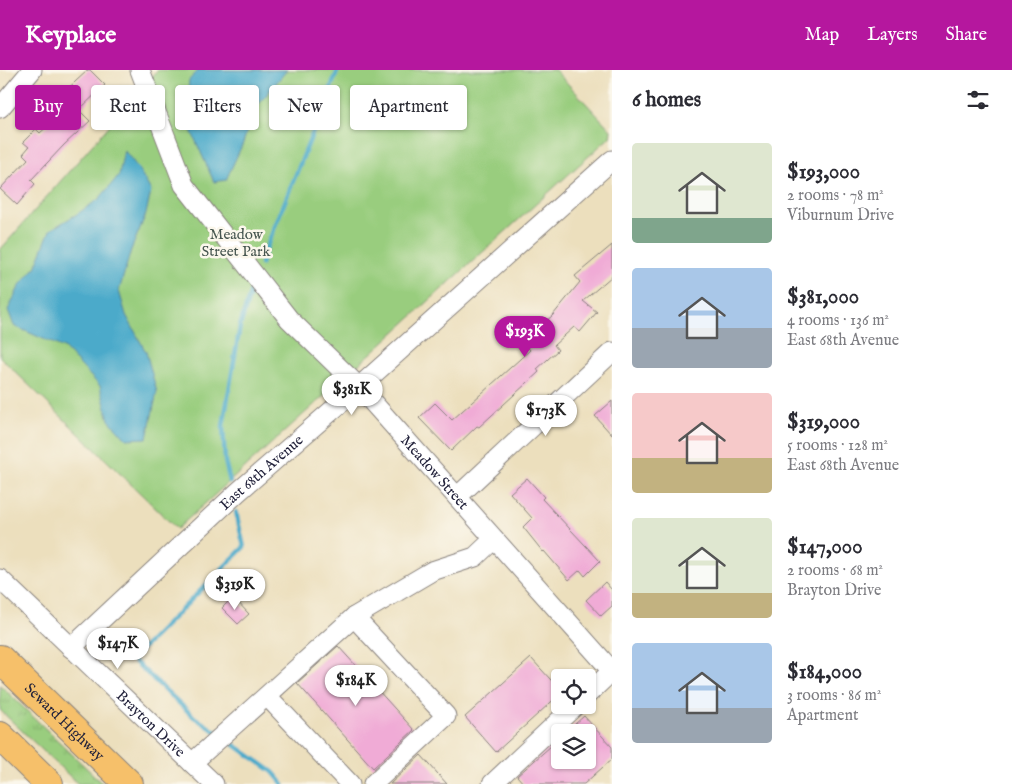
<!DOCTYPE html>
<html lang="en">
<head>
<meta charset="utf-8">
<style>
	:root { --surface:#fff; --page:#f7f7f7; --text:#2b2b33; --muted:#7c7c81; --accent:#b5179e }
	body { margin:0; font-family:"IM FELL English",serif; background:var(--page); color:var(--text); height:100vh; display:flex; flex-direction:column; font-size:19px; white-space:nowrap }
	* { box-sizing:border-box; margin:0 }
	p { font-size:16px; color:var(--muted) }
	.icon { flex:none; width:28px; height:28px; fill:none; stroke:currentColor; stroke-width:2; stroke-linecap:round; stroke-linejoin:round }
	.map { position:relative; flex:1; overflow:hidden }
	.drawer { display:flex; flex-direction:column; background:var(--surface); width:400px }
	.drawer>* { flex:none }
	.guide { position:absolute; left:15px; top:15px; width:475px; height:45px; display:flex; gap:10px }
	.buttons { position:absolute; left:551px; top:599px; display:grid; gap:10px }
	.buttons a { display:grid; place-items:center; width:45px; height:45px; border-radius:5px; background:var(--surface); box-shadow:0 1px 4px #0004; font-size:25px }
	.price { position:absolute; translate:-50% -42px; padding:0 11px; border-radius:18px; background:#fff; color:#222; font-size:16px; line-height:32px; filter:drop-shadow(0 1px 2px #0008) }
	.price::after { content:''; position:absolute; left:50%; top:30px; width:15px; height:11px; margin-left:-8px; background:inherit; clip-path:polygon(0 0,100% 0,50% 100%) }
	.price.active { background:var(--accent); color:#fff }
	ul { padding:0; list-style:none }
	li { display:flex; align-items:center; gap:15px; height:125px; padding:0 20px }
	li span { display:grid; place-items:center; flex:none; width:140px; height:100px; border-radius:5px; color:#555 }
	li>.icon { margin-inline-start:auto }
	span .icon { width:60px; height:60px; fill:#fffc; stroke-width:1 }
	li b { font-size:21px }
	h2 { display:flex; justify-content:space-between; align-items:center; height:60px; padding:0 20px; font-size:21px }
	.pill { padding:0 18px; border-radius:5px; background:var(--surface); box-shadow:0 1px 4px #0004; font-size:18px; line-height:45px }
	.pill.active { background:var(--accent); color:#fff }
	header { display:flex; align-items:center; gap:30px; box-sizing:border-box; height:70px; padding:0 25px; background:var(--accent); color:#fff }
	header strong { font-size:24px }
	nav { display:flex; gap:28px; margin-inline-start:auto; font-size:18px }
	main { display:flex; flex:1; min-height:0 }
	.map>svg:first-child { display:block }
	.grass { fill:url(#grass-tufts); stroke:#5e785c }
	.park { fill:#99cd7e; stroke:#5e785c }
	.water { fill:#4caaca; stroke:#376682 }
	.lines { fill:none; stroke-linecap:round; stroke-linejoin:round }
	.stream { stroke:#4caaca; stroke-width:4.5 }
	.building { fill:#f0abd6 }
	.minor-casing { stroke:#87807c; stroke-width:21 }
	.highway-casing { stroke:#87807c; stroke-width:30 }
	.minor { stroke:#fff; stroke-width:19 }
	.highway { stroke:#f6c06b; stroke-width:28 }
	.labels { text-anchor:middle; stroke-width:5; stroke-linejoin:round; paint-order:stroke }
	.park-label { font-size:15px; fill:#46554f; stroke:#fbf7ec }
	.street-label { font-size:15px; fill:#22223b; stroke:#fbf7ec }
</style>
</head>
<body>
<header>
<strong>Keyplace</strong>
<nav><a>Map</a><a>Layers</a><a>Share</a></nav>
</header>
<main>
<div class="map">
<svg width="612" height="714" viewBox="0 0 612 714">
	<defs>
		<pattern id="grass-tufts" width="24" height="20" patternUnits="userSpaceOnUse" patternTransform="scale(1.25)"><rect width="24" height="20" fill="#99cd7e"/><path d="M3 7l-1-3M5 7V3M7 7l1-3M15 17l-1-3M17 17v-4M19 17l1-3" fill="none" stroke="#84b06e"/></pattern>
	</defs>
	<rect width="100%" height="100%" fill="#fbf7ec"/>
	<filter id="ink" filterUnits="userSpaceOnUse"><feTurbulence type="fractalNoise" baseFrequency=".02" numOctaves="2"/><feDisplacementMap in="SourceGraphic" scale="10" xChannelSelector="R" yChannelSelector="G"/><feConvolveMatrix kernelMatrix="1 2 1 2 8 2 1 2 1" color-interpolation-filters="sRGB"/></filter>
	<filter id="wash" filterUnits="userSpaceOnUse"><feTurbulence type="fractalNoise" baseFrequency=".0096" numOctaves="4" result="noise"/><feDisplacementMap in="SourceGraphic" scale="20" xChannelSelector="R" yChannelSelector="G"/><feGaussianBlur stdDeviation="1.12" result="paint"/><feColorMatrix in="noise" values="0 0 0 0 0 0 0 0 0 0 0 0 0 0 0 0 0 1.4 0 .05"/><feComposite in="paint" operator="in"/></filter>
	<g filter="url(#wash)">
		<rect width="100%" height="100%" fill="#ecdfbd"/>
		<!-- grass -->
		<polygon class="grass" points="0,615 103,714 78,714 0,640"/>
		<!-- park -->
		<polygon class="park" points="158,0 555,0 611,60 610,67 177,459 0,287 0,180"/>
		<!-- water -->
		<g class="water">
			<polygon points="199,0 287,0 254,40 243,73 226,110 214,112 186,49 189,10"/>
			<polygon points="124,80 138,98 151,121 146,144 131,180 119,221 126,245 146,282 157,322 147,368 126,369 109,350 100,316 64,278 14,256 8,240 20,215 35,198 50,160 77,144 99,129 119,105"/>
		</g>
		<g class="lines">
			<!-- stream -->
			<g class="stream">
				<polyline points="261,194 267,176 338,0"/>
				<polyline points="230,412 225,391 223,356 240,256 251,220"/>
				<polyline points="218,663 194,647 132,589 244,477 236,442"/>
				<polyline points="226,669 273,702 283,714"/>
			</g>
		</g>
		<g id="blocks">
			<!-- building -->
			<g class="building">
				<polygon points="88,0 90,0 105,15 79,40 90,51 64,75 31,110 35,114 17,135 0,119 28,89 23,84 29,77 23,72 36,59 40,63 59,46 49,36"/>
				<polygon points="612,175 612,206 583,231 597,242 580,262 574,257 554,275 558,280 537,299 539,302 479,357 477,356 451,381 419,348 435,333 452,350 530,280 523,272 553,245 580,212 575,206"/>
				<polygon points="612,331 612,365 595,346"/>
				<polygon points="527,408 544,427 542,429 600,491 585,506 580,500 569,510 544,481 543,482 523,457 532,448 510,423"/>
				<polygon points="605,512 612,520 612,536 601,546 586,530"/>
				<polygon points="233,527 249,544 238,554 222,538"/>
				<polygon points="338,576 414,660 373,698 297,613"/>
				<polygon points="531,588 560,620 560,624 496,682 465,647"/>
				<polygon points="584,646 612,677 612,689 584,714 524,714 517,706 560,668 560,690 588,690 588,662 566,662"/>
				<polygon points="421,685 447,714 390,714"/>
			</g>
		</g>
	</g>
	<g filter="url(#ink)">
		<use href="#blocks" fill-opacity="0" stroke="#87807c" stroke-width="1"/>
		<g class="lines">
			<!-- minor casing -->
			<g class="minor-casing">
				<g id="minor">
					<path id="s1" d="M140 0 184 115 289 249 359 317 612 601"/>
					<polyline points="0,38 32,0"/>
					<polyline points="457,427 612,282"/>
					<path id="s2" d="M0 509 214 714"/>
					<polyline points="354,547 446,646 373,714"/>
					<path id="s3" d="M71 578 238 422 359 317 612 90"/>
					<polyline points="588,624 612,601"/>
					<polyline points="267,626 350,714"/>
					<polyline points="192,693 354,547 432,501 475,487 494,469"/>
					<polyline points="492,714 576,635"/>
				</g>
			</g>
			<!-- highway casing -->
			<g class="highway-casing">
				<g id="highway">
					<path id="s4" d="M0 589 129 714"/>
					<polyline points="0,666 49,714"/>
				</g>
			</g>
			<!-- minor -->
			<use href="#minor" class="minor"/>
			<!-- highway -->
			<use href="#highway" class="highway"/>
		</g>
	</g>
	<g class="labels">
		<!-- park labels -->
		<g class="park-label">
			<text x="236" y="169">Meadow<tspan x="236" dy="17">Street Park</tspan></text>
		</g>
		<!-- street labels -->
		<g class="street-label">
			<text dy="5" stroke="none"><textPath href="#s3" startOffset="259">East 68th Avenue</textPath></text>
			<text dy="5" stroke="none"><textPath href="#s1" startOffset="505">Meadow Street</textPath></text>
			<text dy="5" stroke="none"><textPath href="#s4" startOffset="90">Seward Highway</textPath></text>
			<text dy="5" stroke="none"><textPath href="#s2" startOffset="209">Brayton Drive</textPath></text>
		</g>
	</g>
</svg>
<div class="buttons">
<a><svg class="icon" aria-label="locate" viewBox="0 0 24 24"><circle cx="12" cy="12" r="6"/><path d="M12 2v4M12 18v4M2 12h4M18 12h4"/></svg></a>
<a><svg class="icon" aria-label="layers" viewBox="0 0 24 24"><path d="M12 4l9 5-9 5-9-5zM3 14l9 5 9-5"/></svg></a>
</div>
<b class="price active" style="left:525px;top:288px">$193K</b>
<b class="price" style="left:352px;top:346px">$381K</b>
<b class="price" style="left:546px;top:367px">$173K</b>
<b class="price" style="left:235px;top:541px">$319K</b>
<b class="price" style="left:118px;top:600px">$147K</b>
<b class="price" style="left:356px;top:637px">$184K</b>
<div class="guide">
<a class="pill active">Buy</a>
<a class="pill">Rent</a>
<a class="pill">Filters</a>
<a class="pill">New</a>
<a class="pill">Apartment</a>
</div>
</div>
<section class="drawer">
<h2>6 homes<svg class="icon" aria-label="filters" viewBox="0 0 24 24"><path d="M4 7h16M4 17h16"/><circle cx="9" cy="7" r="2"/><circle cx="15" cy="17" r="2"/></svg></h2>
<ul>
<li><span style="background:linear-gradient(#dfe7d0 75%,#7fa58c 0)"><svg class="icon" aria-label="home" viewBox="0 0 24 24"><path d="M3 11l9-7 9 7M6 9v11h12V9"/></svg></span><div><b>$193,000</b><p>2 rooms · 78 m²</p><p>Viburnum Drive</p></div></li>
<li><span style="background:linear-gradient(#a9c7e8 60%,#9aa5b1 0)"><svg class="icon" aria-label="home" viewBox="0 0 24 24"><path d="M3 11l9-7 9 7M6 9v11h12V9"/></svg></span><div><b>$381,000</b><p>4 rooms · 136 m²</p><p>East 68th Avenue</p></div></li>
<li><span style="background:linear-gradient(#f6c9c9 65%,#c2b280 0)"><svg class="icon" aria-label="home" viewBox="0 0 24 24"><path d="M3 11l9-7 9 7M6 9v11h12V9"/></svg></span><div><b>$319,000</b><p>5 rooms · 128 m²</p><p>East 68th Avenue</p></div></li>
<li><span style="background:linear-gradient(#dfe7d0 75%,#c2b280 0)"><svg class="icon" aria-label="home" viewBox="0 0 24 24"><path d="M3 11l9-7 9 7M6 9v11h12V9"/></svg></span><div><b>$147,000</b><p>2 rooms · 68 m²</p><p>Brayton Drive</p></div></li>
<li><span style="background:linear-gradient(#a9c7e8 65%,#9aa5b1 0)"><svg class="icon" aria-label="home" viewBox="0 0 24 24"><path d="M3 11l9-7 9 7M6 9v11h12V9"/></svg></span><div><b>$184,000</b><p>3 rooms · 86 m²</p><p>Apartment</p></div></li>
</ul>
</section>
</main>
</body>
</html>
